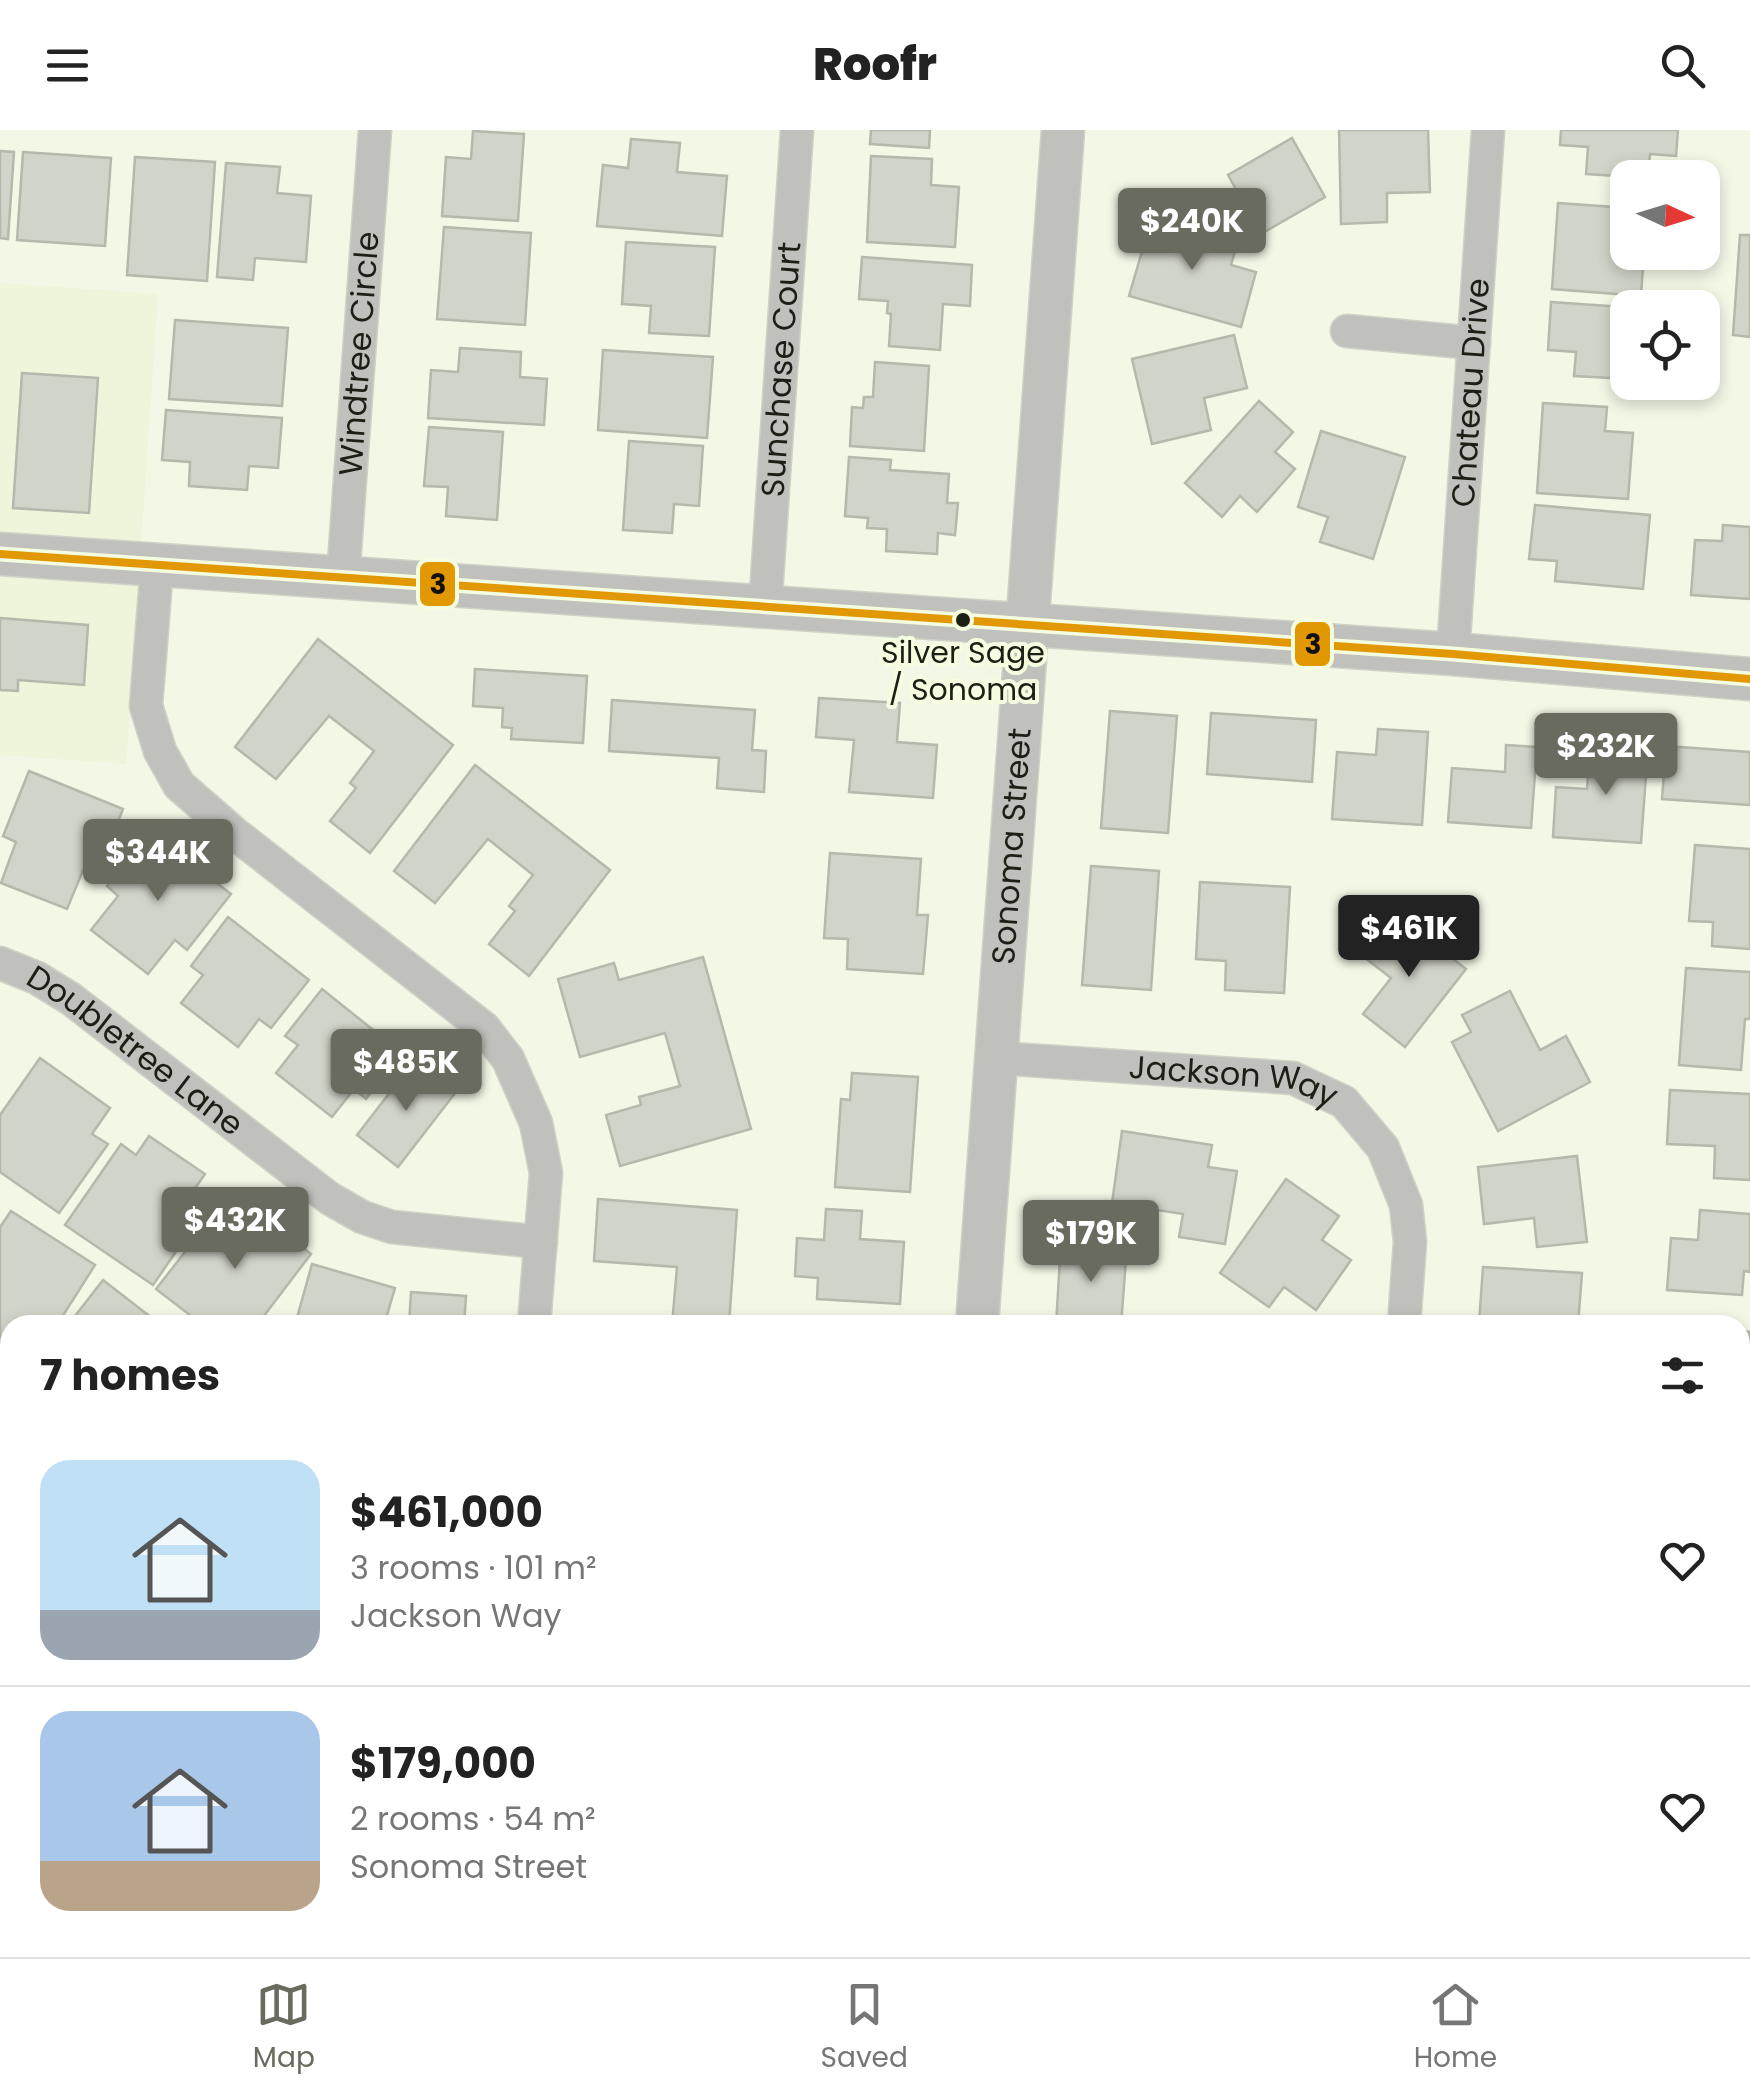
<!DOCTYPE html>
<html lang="en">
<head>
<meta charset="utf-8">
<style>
	:root { --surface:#fff; --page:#f6f6f6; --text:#222; --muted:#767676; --line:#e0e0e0; --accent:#686b5e }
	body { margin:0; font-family:Poppins,sans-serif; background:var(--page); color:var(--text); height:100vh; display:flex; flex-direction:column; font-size:38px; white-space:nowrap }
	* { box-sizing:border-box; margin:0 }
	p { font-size:32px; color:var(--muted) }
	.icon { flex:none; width:55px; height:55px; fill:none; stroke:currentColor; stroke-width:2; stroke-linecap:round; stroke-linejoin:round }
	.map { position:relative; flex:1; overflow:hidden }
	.side { position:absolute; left:0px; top:1185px; width:1750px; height:642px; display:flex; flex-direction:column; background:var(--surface); border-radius:30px 30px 0 0; box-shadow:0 5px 15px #0003 }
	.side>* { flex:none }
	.needle { width:65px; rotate:94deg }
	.buttons { position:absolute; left:1610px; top:30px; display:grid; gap:20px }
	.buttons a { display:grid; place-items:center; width:110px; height:110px; border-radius:20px; background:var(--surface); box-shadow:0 5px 15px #0003; font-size:50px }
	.price { position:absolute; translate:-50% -85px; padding:0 22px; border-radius:10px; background:var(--accent); color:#fff; font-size:32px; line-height:65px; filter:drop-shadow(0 2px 5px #0008) }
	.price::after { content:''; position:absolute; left:50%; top:60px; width:30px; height:22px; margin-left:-15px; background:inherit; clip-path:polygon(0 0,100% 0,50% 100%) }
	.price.active { background:#222; color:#fff }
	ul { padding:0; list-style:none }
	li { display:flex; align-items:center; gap:30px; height:250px; padding:0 40px }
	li+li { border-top:2px solid var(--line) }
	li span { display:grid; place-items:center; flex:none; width:280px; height:200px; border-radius:30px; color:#555 }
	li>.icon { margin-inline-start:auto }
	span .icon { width:120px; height:120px; fill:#fffc; stroke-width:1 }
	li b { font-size:42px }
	h2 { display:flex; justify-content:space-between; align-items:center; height:120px; padding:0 40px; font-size:42px }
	header { display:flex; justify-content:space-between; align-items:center; height:130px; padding:0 40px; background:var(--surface); font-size:45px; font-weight:800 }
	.menu { display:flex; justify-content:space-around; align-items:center; height:140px; border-top:2px solid var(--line); background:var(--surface); font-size:28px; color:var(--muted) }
	.menu a { display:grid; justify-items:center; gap:5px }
	.menu .active { color:var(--accent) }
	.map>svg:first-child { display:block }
	.built { fill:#eef5da }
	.building { fill:#d1d4c8; stroke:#b5b9ac; stroke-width:2.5 }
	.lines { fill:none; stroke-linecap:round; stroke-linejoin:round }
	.minor-casing { stroke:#cfd3c6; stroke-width:35 }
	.tertiary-casing { stroke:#cfd3c6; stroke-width:45 }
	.minor { stroke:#c0c1bc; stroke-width:32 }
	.tertiary { stroke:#c0c1bc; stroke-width:42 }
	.bus-1-casing { stroke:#f5fde0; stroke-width:15 }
	.bus-1 { stroke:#e19802; stroke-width:8 }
	.bus-dot { fill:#1d1f15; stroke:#f5fde0; stroke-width:4 }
	.labels { text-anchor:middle; stroke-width:8; stroke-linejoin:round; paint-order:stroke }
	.bus-label { font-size:30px; fill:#1d1f15; stroke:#f5fde0 }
	.street-label { font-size:32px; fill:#1d1f15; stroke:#f5fde0 }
	.line-badge { stroke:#f5fde0; stroke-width:4 }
	.pale-badge-label { font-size:28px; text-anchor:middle; font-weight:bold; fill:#111 }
</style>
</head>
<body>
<header><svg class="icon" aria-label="menu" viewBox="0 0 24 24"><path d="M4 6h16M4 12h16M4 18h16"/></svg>Roofr<svg class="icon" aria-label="search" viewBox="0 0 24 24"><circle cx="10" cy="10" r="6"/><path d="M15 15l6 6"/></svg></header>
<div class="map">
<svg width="1750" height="1827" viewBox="0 0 1750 1827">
	<rect width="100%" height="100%" fill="#f2f7e6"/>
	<!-- built -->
	<polygon class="built" points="0,153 158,164 126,634 0,625"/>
	<!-- building -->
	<g class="building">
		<polygon points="871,0 930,0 929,18 870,14"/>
		<polygon points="1339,0 1428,0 1430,62 1387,63 1387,92 1341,94"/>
		<polygon points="1561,0 1678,0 1676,26 1650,24 1648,48 1586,44 1588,17 1560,15"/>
		<polygon points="473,1 524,4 518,91 442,86 446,27 471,29"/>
		<polygon points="1292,8 1325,67 1261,104 1228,45"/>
		<polygon points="631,9 680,13 677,42 727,46 722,106 597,96 603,35 628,38"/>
		<polygon points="0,21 14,22 8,109 0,108"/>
		<polygon points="23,22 111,28 105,116 17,110"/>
		<polygon points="871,26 932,29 931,55 959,57 955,117 867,112"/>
		<polygon points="135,27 215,32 207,151 127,145"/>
		<polygon points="226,33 280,37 277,63 311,66 306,132 255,128 253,150 217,147"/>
		<polygon points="1558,73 1628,78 1628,122 1644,122 1641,166 1552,159"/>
		<polygon points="1152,87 1238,111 1231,135 1256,142 1241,197 1129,166"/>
		<polygon points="444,97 531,103 525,195 437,189"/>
		<polygon points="1740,105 1750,105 1750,207 1733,205"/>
		<polygon points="626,112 715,117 709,206 649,203 651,176 622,174"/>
		<polygon points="862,127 972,135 970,176 943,174 940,220 889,216 891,184 887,183 888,171 859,169"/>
		<polygon points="1551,172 1638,178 1628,178 1628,249 1574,246 1576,222 1548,220"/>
		<polygon points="175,190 288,198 282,276 169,269"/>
		<polygon points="1234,205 1247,258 1204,268 1211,300 1152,314 1132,229"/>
		<polygon points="460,218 521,222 520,247 547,249 544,295 428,288 431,240 458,242"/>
		<polygon points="603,220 713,227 707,308 598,300"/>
		<polygon points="875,232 929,236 924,321 850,316 852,277 863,278 864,267 873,267"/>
		<polygon points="22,243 98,248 89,383 13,378"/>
		<polygon points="1259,271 1293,302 1275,322 1295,339 1257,382 1240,366 1222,387 1185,353"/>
		<polygon points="1543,273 1607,277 1605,301 1633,303 1628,369 1537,363"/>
		<polygon points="166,280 282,288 278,338 249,336 247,360 189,356 190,332 162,330"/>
		<polygon points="429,297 503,302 497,390 446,386 448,357 424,356"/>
		<polygon points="1321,301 1405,327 1373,429 1320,412 1328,387 1298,377"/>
		<polygon points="629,311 703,316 699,376 674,374 672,403 623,400"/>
		<polygon points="849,327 891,330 890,340 949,344 947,373 958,373 955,405 938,403 937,424 886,421 887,399 867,398 868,388 845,386"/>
		<polygon points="1535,375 1650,385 1643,459 1555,451 1557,431 1529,429"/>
		<polygon points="1723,395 1750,397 1750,469 1691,465 1695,410 1722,411"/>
		<polygon points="0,488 88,495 84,555 18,550 18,561 0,560"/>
		<polygon points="318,509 453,615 370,723 330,691 356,658 350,653 374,621 329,586 276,649 235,617"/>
		<polygon points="475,539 587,546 583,613 511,609 512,598 502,597 503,578 473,576"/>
		<polygon points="819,568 900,573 897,612 937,615 933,668 849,662 854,610 816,607"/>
		<polygon points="612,570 755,580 752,620 766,621 764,662 717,658 719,628 609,621"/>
		<polygon points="1110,581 1177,586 1168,703 1101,698"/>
		<polygon points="1211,583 1316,590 1312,652 1207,644"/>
		<polygon points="1378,599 1428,602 1422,695 1332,689 1337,622 1376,625"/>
		<polygon points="1506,615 1537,617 1531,698 1448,692 1452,638 1505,642"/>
		<polygon points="1590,615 1648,619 1641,713 1553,707 1556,657 1587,659"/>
		<polygon points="1666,616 1750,622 1750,675 1662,669"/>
		<polygon points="475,635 610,740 529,846 489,814 515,781 509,776 533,745 488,709 435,773 394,741"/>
		<polygon points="29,641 123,679 97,744 84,738 67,779 1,753 16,712 3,706"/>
		<polygon points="150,701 231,764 187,820 175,810 148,844 91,800 118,766 107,756"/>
		<polygon points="1695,715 1750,719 1750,819 1712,816 1713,792 1689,791"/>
		<polygon points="830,723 921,729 917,785 928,785 923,844 847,839 848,809 824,808"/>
		<polygon points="1091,736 1159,741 1151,860 1082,855"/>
		<polygon points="1200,752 1290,757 1284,863 1225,860 1226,831 1196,829"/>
		<polygon points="1397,785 1466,839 1405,917 1363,884 1391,848 1364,827"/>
		<polygon points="228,787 309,850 271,898 259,889 238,917 181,873 203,845 191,836"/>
		<polygon points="703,827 751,999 620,1036 606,985 641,975 639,967 680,956 665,903 580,927 558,849 614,833 619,850"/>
		<polygon points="1686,838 1750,842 1750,889 1745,889 1741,940 1679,935"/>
		<polygon points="322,859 402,923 366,969 354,959 332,987 276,943 298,915 285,906"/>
		<polygon points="1510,861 1540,920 1566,906 1590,952 1498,1001 1452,912 1471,902 1462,885"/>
		<polygon points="40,928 110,978 92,1004 108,1014 59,1083 0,1042 0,985"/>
		<polygon points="415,930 456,962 398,1037 357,1005"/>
		<polygon points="852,943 918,947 910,1062 835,1057 841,969 850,970"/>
		<polygon points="1670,960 1750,964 1750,1050 1714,1048 1715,1016 1667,1014"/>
		<polygon points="1122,1001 1212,1015 1208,1037 1237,1041 1225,1114 1179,1107 1183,1084 1112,1073"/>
		<polygon points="149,1006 205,1044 187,1070 204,1081 153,1155 65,1095 121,1014 136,1025"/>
		<polygon points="1577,1026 1587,1112 1537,1117 1534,1088 1484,1094 1478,1037"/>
		<polygon points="1286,1049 1339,1086 1322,1110 1351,1130 1316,1180 1284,1157 1269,1177 1220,1143"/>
		<polygon points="598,1069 737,1080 729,1195 672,1195 677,1137 594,1131"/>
		<polygon points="247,1074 311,1124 257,1195 203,1195 156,1159 203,1099 219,1111"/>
		<polygon points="826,1079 862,1081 860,1109 904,1112 900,1174 817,1169 818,1148 795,1146 797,1108 824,1110"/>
		<polygon points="1700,1080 1750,1084 1750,1142 1744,1141 1742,1165 1667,1160 1671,1108 1698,1110"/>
		<polygon points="11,1081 95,1135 57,1195 42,1195 31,1188 27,1195 10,1195 8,1224 0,1219 0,1097"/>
		<polygon points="1061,1112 1127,1117 1121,1195 1056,1195"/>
		<polygon points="312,1134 395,1158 384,1195 295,1195"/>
		<polygon points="1483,1137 1582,1143 1578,1195 1479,1193"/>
		<polygon points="103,1150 161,1195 68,1195"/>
		<polygon points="411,1162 466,1166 464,1195 409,1195"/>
		<polygon points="588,1190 656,1195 587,1195"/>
		<polygon points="1740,1201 1750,1202 1746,1282 1740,1281"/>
		<polygon points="1740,1320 1745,1320 1740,1390"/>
		<polygon points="10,1412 10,1501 0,1493 0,1425"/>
		<polygon points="0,1543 10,1544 10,1637 0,1636"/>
		<polygon points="103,1818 145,1818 153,1827 90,1827"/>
		<polygon points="160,1818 263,1818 250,1827 167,1827"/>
		<polygon points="472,1818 642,1818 637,1827 475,1827 469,1824"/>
		<polygon points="765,1818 852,1818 851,1827 765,1827"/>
		<polygon points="1181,1818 1245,1818 1245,1827 1180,1824"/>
		<polygon points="1436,1818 1492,1818 1491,1827 1436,1827"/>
		<polygon points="1633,1818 1710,1818 1709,1827 1633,1827"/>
	</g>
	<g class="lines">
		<!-- minor casing -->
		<g class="minor-casing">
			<g id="minor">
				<polyline points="1347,201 1474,213"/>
				<polyline points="157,436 146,576 160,621 179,655 234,703 484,898 508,929 536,993 546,1043 534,1195"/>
				<path id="s1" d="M343 448 375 0"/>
				<path id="s2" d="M765 479 797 0"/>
				<path id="s3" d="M1453 524 1488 0"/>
				<path id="s4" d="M0 833 37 848 71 869 329 1068 362 1087 392 1097 541 1112"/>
				<path id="s5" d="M997 928 1293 948 1344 972 1383 1018 1406 1075 1410 1112 1404 1195"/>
				<polyline points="0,1303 10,1311"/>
				<polyline points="376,1827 387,1818"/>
				<polyline points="1359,1827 1359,1818"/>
			</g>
		</g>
		<!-- tertiary casing -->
		<g class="tertiary-casing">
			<g id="tertiary">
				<polyline points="0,424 1453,524 1750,549"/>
				<path id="s6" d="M977 1195 1063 0"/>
				<polyline points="930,1827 931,1818"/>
			</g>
		</g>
		<!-- minor -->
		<use href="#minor" class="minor"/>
		<!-- tertiary -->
		<use href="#tertiary" class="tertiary"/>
		<!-- bus-1 casing -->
		<g class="bus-1-casing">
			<polyline id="bus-1" points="0,424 1453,524 1750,549"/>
		</g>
		<!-- bus-1 -->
		<use href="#bus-1" class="bus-1"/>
	</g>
	<!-- markers -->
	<circle class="bus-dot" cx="963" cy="490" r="9"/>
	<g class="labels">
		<!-- bus labels -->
		<g class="bus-label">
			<text x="963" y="533">Silver Sage<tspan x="963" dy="37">/ Sonoma</tspan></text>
		</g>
		<!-- street labels -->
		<g class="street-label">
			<text dy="11" stroke="none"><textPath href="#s1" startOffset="225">Windtree Circle</textPath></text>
			<text dy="11" stroke="none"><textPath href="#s2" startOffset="240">Sunchase Court</textPath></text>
			<text dy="11" stroke="none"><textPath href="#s3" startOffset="262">Chateau Drive</textPath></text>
			<text dy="11" stroke="none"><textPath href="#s6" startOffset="480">Sonoma Street</textPath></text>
			<text dy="11" stroke="none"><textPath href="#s4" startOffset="162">Doubletree Lane</textPath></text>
			<text dy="11" stroke="none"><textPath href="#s5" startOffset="238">Jackson Way</textPath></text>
		</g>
	</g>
	<g class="line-badge">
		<rect x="418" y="430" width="39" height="48" rx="10" fill="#e19802"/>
		<rect x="1293" y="490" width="39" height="48" rx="10" fill="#e19802"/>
	</g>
	<g class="pale-badge-label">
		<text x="438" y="464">3</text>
		<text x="1313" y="524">3</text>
	</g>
</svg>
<div class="buttons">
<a><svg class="needle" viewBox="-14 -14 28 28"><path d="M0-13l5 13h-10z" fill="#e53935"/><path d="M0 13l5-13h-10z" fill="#767676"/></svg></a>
<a><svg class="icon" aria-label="locate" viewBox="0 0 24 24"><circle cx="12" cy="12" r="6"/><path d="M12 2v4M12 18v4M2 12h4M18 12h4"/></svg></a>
</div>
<b class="price" style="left:1192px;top:143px">$240K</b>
<b class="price" style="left:1606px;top:668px">$232K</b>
<b class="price" style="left:158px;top:774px">$344K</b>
<b class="price active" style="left:1409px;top:850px">$461K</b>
<b class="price" style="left:406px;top:984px">$485K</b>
<b class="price" style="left:235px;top:1142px">$432K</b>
<b class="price" style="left:1091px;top:1155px">$179K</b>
<section class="side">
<h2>7 homes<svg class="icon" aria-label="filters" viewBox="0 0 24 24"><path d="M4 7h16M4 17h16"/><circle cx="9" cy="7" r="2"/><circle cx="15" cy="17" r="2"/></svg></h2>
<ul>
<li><span style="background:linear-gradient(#bfe0f5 75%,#9aa5b1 0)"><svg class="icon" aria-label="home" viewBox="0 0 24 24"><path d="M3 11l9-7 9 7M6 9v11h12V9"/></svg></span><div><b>$461,000</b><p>3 rooms · 101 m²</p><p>Jackson Way</p></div><svg class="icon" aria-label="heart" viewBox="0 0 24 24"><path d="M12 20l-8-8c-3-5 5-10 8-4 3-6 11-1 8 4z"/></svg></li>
<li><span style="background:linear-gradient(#a9c7e8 75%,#b9a48a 0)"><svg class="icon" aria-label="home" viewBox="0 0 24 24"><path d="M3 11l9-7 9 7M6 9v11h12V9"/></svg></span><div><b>$179,000</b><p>2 rooms · 54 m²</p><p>Sonoma Street</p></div><svg class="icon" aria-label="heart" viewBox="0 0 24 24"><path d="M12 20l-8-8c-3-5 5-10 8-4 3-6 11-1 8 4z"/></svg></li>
</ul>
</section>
</div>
<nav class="menu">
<a class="active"><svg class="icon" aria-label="map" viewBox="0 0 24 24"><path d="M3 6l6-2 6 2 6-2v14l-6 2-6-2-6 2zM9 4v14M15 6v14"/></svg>Map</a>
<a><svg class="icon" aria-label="saved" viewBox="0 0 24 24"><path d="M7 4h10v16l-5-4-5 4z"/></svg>Saved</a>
<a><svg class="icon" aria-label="home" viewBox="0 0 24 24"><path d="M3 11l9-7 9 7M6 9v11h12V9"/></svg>Home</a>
</nav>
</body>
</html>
